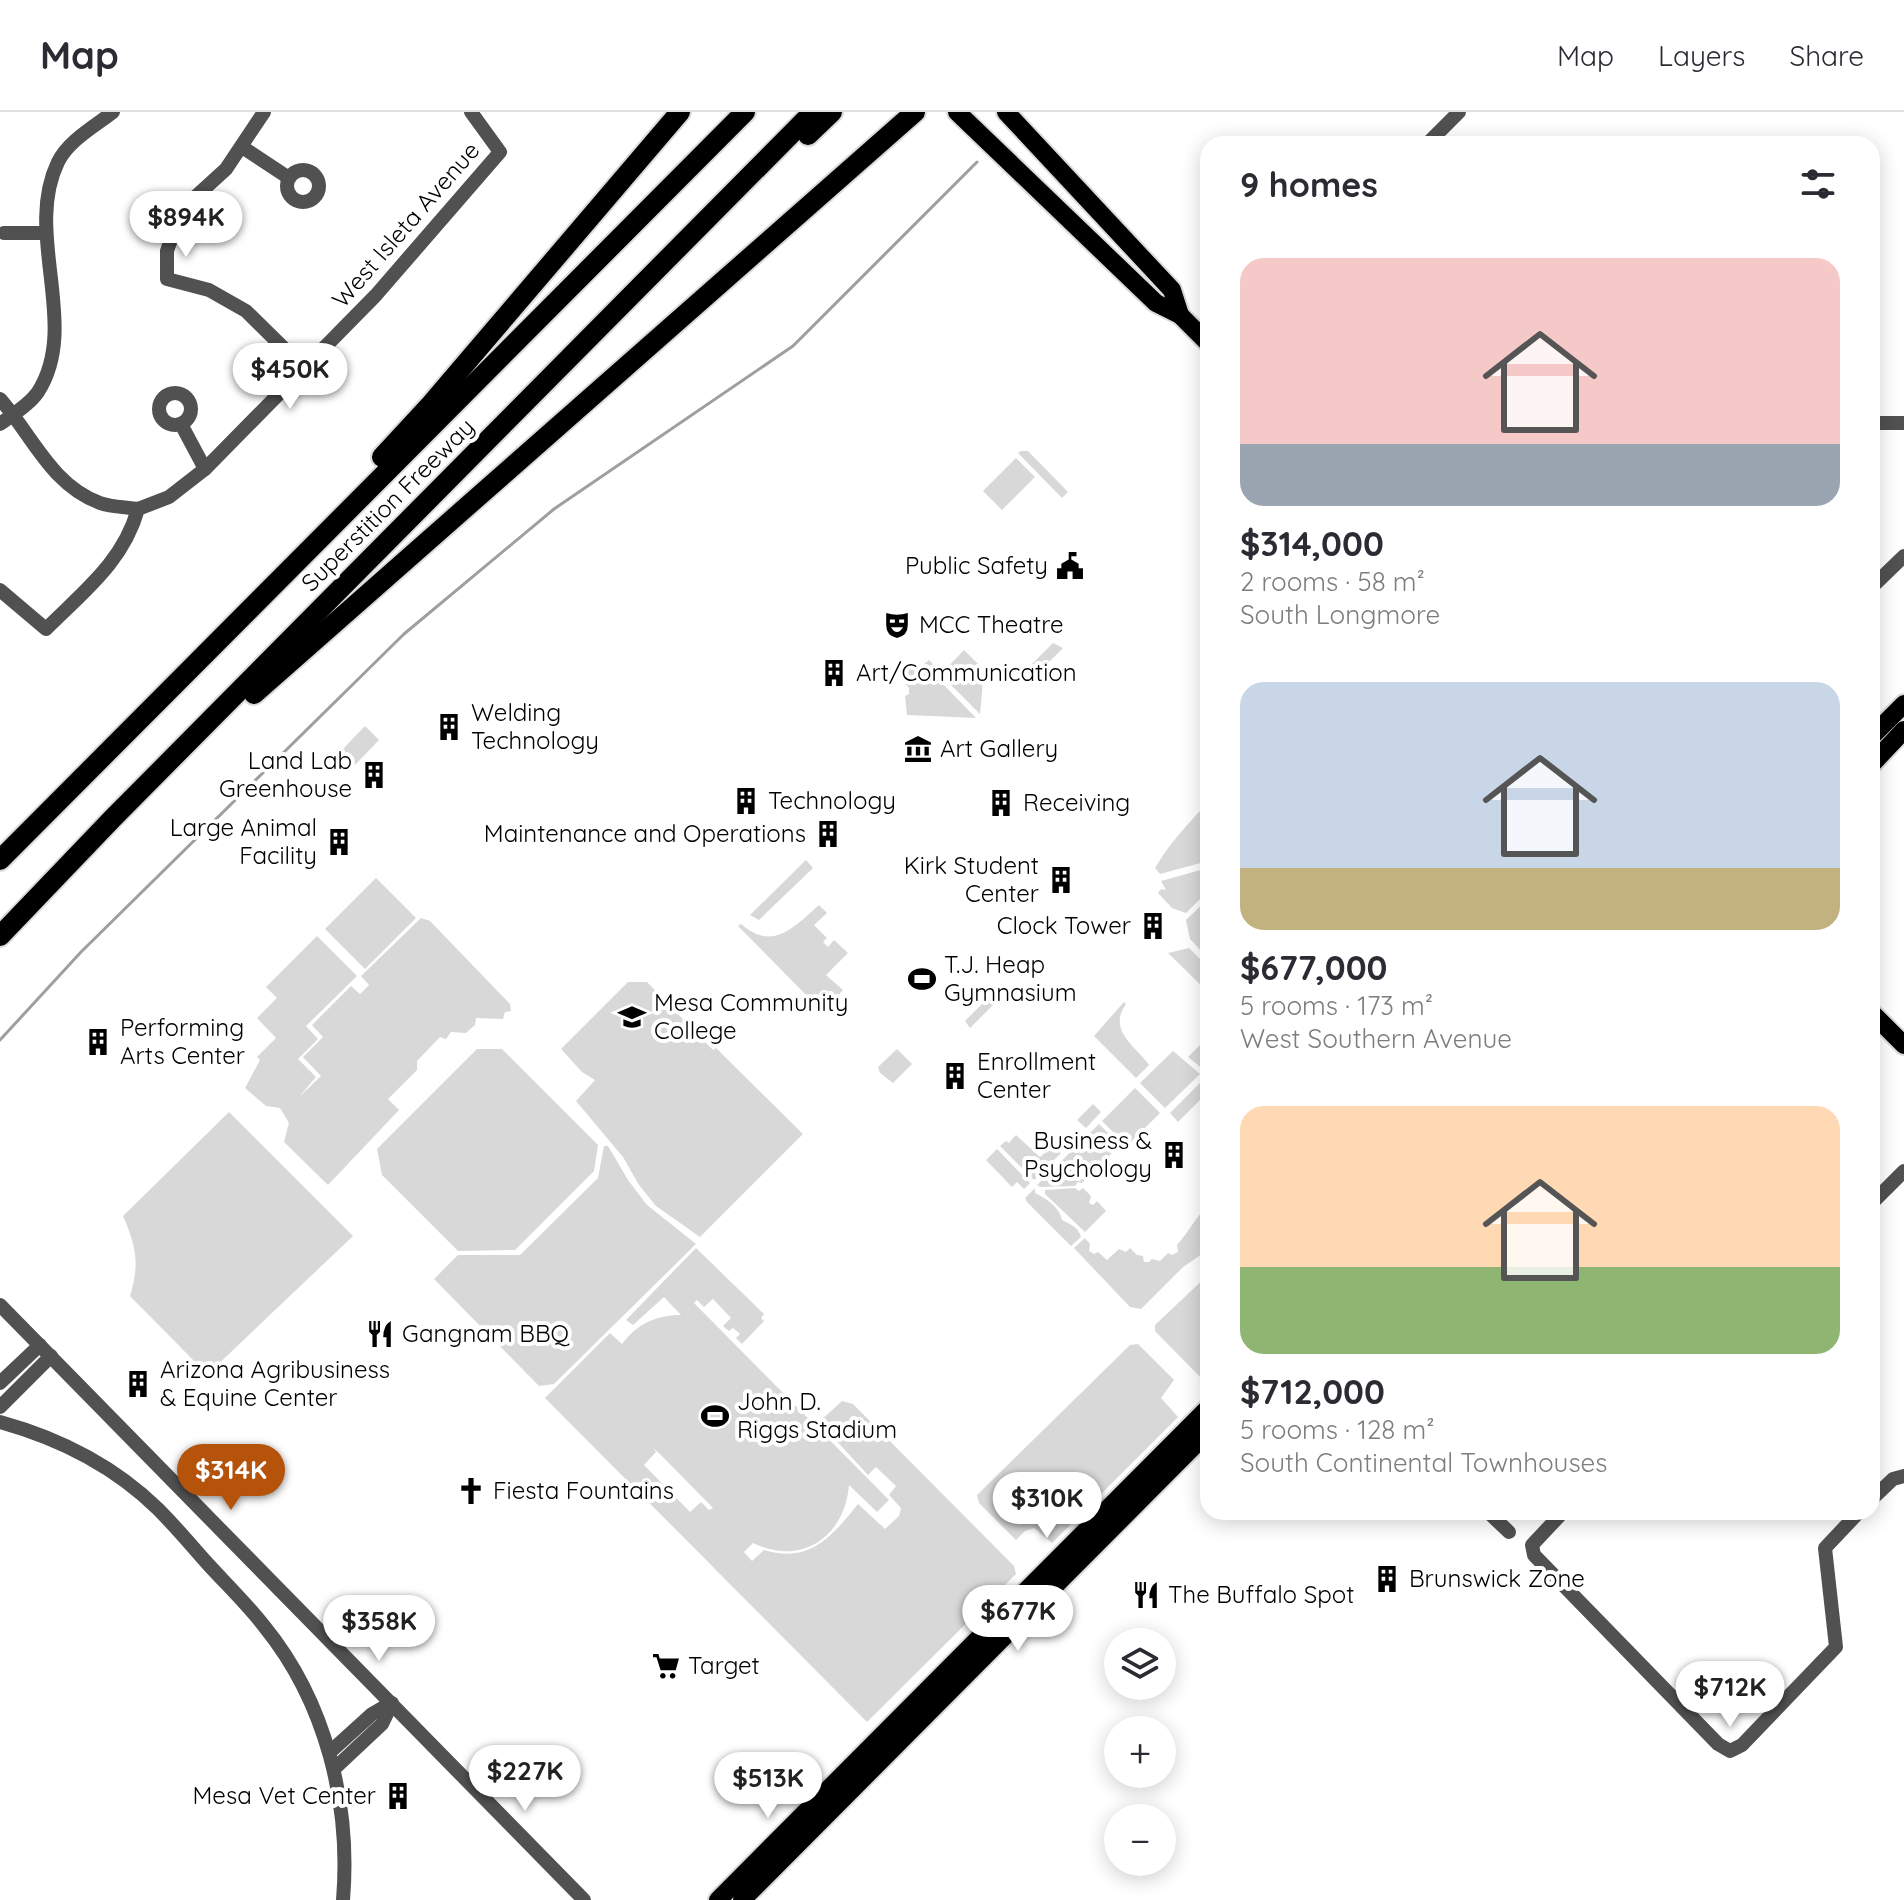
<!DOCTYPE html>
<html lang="en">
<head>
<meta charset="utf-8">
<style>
	:root { --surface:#fff; --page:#f2f2f3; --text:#2b2b33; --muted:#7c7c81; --line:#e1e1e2; --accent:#b45309 }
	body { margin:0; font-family:Quicksand,sans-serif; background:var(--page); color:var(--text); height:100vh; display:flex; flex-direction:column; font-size:30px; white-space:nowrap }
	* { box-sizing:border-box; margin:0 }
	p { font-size:26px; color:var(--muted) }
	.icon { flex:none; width:44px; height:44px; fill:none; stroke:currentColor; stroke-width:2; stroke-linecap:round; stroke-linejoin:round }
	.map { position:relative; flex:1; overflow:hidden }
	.drawer { position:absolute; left:1200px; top:24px; width:680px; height:1384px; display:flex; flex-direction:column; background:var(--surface); border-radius:24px; box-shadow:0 4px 20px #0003 }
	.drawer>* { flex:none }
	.fabs { position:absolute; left:1104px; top:1516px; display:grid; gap:16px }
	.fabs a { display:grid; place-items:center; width:72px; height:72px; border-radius:50%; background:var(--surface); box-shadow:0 4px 20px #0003; font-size:40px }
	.price { position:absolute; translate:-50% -68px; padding:0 18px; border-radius:28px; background:#fff; color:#222; font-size:26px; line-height:52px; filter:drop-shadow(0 2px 4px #0008) }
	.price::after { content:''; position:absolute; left:50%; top:48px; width:24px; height:18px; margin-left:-12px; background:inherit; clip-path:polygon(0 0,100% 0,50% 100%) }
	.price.active { background:var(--accent); color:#fff }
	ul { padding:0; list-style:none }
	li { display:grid; align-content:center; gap:16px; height:424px; padding:0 40px }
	li span { display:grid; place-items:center; height:248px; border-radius:24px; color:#555 }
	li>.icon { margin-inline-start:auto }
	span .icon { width:144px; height:144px; fill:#fffc; stroke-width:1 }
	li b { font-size:34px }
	h2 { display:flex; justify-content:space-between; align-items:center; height:96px; padding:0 40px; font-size:34px }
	header { display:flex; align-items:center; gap:48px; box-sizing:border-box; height:112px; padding:0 40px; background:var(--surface); border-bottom:2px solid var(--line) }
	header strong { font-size:38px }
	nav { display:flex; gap:44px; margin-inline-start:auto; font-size:28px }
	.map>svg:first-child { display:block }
	.green { fill:#d8d8d8; fill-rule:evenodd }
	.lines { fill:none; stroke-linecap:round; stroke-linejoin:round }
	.stream { stroke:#9f9f9f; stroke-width:3 }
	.major-casing { stroke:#dbdbdb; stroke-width:22 }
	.highway-casing { stroke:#dbdbdb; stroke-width:24 }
	.minor { stroke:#515151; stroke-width:14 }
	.major { stroke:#000; stroke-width:18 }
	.highway { stroke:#000; stroke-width:20 }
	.labels { text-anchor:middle; stroke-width:8; stroke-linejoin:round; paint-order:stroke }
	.street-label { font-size:24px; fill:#000; stroke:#fff }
	.poi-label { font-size:24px; fill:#000; stroke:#fff; text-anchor:start }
</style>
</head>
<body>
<header>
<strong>Map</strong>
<nav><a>Map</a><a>Layers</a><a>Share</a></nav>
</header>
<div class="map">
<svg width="1904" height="1788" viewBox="0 0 1904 1788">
	<rect width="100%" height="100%" fill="#fff"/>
	<!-- green -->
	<g class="green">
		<polygon points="1021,339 1028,339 1068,380 1062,386 1018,341"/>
		<polygon points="1016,346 1035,365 1002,398 983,379"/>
		<polygon points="1053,531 1063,536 1032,567 1027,561 1028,556"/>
		<polygon points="964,538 986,560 983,569 980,602 942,564 943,560"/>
		<polygon points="929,548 939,558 938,567 976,606 907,603 905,584 909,582 909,576 902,568 901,558 924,552"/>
		<polygon points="365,614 379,628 354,654 340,640"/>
		<path d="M1200 699 1208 707V749L1160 762 1155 756C1168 734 1183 717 1200 699Z"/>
		<polygon points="806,748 813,756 759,808 750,803"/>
		<polygon points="1208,756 1208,779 1186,801 1172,796 1158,781 1161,777 1166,778 1161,769"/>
		<polygon points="376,766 416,806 365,857 325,817"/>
		<polygon points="1208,787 1208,846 1190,827 1186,808"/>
		<path d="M819 793 827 801 814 813 827 826 823 830 828 835 834 828 848 841 826 863 843 878 825 897 816 888 813 890 738 814 741 812C773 840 794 815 819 793Z"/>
		<polygon points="421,806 430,809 510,892 511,899 505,900 503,907 476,906 475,913 466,921 451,920 446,927 440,925 417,949 417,958 388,987 399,998 328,1073 284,1030 289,1011 280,996 266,994 245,976 260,948 257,945 276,926 257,906 277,886 266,875 317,824 357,864 306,914 318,927 298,947 316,965 298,986 321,964 303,945 323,925 312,913 351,874 360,882 369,873 361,864"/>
		<polygon points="1189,836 1208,855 1208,880 1168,841"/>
		<polygon points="628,870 647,870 713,938 716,936 803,1022 700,1125 656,1094 639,1073 623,1045 576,989 595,968 582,960 561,937"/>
		<polygon points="993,881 999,887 970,916 965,909"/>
		<path d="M1124 890 1126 892C1107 919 1136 934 1149 953L1136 966 1094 924Z"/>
		<polygon points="1208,925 1208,954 1204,958 1188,945"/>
		<polygon points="477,937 502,937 598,1033 594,1059 515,1138 458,1139 382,1063 377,1037"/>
		<polygon points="897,937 912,952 893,971 880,961 878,955"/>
		<polygon points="1173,939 1200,962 1165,996 1140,971"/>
		<polygon points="1204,967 1208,971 1208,986 1205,983 1178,1010 1170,1001"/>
		<polygon points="1135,976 1160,1001 1127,1034 1102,1009"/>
		<polygon points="1093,992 1101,1000 1086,1016 1077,1008"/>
		<path d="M229 1000 353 1124 211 1259 201 1256 130 1184C140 1152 136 1134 123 1104Z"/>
		<polygon points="1099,1012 1120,1033 1099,1054 1092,1054 1089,1058 1091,1062 1082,1071 1078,1070 1075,1074 1040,1075 1037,1073"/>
		<polygon points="1016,1023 1040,1045 1053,1034 1061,1041 1034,1068 1000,1034 1006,1029 1009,1031"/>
		<polygon points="604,1034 608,1034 628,1068 647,1093 696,1132 554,1272 539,1274 434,1167 458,1143 520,1143 598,1066"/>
		<polygon points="997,1037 1030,1071 1024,1077 1017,1070 1012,1075 986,1048"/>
		<path d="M1035 1076V1081C1045 1086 1060 1095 1062 1108 1069 1112 1078 1114 1081 1125L1071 1134 1027 1090 1025 1086Z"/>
		<polygon points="1075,1076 1079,1079 1083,1076 1091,1084 1089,1091 1093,1093 1097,1089 1106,1099 1085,1120 1045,1082 1045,1078"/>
		<path d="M1208 1093V1138L1183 1155 1141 1197 1130 1195 1074 1136 1085 1126 1090 1132 1089 1139 1094 1142 1098 1140 1107 1148 1119 1137 1126 1140 1130 1136 1137 1143 1143 1144 1144 1150H1149L1152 1147 1160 1149 1168 1141 1172 1143 1178 1140 1177 1133C1189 1120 1195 1106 1208 1093Z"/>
		<path d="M696 1136 764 1202 761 1206 764 1209 742 1232 736 1226 740 1222 733 1216 729 1219 723 1214 731 1206 713 1187 704 1195 697 1188 694 1191 889 1388 877 1400 849 1373C845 1424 802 1455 753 1431L744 1440 752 1449 764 1438C810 1452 832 1424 858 1392L885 1417 899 1404 901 1396 889 1383 896 1374 876 1355 868 1363 819 1310 842 1289 853 1292 1014 1454 1016 1462 867 1610 545 1286 610 1221 622 1232C637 1212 656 1203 681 1203L664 1185 633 1213 626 1208ZM653 1336 660 1342 713 1396 709 1398 701 1390 690 1400 644 1353 656 1340Z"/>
		<polygon points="1208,1163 1208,1225 1203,1229 1208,1231 1208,1273 1155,1219 1155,1213"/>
		<polygon points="1138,1232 1174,1268 1161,1286 1178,1305 1052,1431 1034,1416 1025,1419 1016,1428 979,1391 977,1383 1130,1233"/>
	</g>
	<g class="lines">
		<!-- stream -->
		<polyline class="stream" points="0,928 81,840 404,522 554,397 793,234 977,50"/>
		<!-- major casing -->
		<g class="major-casing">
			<g id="major">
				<polyline points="957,0 1156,191 1180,203 1208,231"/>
				<polyline points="1006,0 1172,178 1180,203"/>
				<polyline points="1872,624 1904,592"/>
				<polyline points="1872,652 1904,618"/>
				<polyline points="1872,901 1904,933"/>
				<polyline points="718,1788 1208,1296"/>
				<polyline points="742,1788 1208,1320"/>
			</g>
		</g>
		<!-- highway casing -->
		<g class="highway-casing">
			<g id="highway">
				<polyline points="808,23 832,0"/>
				<polyline points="382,345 431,292 680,0"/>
				<polyline points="254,582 915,0"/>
				<polyline points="0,748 745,0"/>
				<polyline points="0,824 113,706 813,0"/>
			</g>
		</g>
		<!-- minor -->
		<g class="minor">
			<polyline points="264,0 226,57 181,98 167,139 167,167 209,178 246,199 305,257"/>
			<polyline points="1427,32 1459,0"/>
			<polyline points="242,35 289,66"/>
			<circle cx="303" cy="74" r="16"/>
			<polyline points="4,121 46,121"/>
			<circle cx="175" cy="297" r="16"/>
			<path d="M0 287C32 323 51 373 100 391 111 395 126 395 138 397"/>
			<polyline points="1872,311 1904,311"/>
			<path d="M0 312C12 303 29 293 38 280 81 213 23 122 58 50 68 29 95 14 113 0"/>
			<polyline points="181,312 205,357"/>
			<polyline points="1872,475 1904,444"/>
			<path d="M0 478 46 517C84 479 123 450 138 397L169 385 205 357 376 183 500 40 471 0"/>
			<polyline points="1872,1091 1904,1059"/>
			<polyline points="0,1193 584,1788"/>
			<polyline points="0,1271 40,1233"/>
			<polyline points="0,1295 51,1244"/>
			<path d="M0 1310C58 1326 114 1354 158 1397 175 1414 191 1433 207 1451 226 1472 247 1492 264 1514 326 1590 351 1692 343 1788"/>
			<polyline points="1872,1387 1893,1367 1904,1364"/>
			<polyline points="1488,1400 1509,1420"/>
			<polyline points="1563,1400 1532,1433 1534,1443 1718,1632 1730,1639 1742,1633 1836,1535 1825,1436 1859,1400"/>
			<polyline points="330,1640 372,1602 391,1591"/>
			<polyline points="334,1657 382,1612 392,1591"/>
		</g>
		<!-- major -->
		<use href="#major" class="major"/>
		<!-- highway -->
		<use href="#highway" class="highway"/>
	</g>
	<!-- icons -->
	<defs>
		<g id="civic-bare" transform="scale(2.16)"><path d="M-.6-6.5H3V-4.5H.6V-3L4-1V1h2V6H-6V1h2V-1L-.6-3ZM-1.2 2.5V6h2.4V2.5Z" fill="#000" stroke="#fff" stroke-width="2.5" paint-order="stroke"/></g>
		<g id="theatre-bare" transform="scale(2.16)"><path d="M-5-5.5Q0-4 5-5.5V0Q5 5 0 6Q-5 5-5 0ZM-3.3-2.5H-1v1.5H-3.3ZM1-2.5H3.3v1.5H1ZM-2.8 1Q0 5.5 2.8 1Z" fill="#000" stroke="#fff" stroke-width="2.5" paint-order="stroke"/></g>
		<g id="building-bare" transform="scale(2.16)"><path d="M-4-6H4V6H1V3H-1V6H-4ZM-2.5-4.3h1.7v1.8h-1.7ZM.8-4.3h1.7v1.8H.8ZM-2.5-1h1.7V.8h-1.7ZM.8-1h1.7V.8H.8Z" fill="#000" stroke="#fff" stroke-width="2.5" paint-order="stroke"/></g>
		<g id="museum-bare" transform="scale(2.16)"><path d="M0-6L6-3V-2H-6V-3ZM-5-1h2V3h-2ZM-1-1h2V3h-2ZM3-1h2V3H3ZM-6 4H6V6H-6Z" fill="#000" stroke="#fff" stroke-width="2.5" paint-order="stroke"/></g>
		<g id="stadium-bare" transform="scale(2.16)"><path d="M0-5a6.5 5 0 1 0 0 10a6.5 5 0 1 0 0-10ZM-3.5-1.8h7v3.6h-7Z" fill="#000" stroke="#fff" stroke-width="2.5" paint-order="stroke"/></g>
		<g id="university-bare" transform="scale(2.16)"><path d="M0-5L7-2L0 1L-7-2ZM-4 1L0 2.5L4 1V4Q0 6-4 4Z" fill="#000" stroke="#fff" stroke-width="2.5" paint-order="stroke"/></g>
		<g id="restaurant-bare" transform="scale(2.16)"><path d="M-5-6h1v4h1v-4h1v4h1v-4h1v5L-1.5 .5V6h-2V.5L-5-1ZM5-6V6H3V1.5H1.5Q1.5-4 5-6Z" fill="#000" stroke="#fff" stroke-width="2.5" paint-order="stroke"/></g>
		<g id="church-bare" transform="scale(2.16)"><path d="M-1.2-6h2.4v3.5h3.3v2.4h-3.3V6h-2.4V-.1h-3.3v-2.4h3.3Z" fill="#000" stroke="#fff" stroke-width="2.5" paint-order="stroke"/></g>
		<g id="supermarket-bare" transform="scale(2.16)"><path d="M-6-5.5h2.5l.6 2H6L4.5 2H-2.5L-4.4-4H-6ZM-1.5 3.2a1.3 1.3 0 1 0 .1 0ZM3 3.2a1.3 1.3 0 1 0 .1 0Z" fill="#000" stroke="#fff" stroke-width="2.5" paint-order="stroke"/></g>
	</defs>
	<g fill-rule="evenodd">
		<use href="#civic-bare" x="1070" y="454"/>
		<use href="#theatre-bare" x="897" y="513"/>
		<use href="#building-bare" x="834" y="561"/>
		<use href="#building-bare" x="449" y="615"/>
		<use href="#museum-bare" x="918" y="637"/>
		<use href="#building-bare" x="374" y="663"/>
		<use href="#building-bare" x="746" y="689"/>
		<use href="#building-bare" x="1001" y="691"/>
		<use href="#building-bare" x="828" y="722"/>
		<use href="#building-bare" x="339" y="730"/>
		<use href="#building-bare" x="1061" y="768"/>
		<use href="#building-bare" x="1153" y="814"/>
		<use href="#stadium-bare" x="922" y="867"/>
		<use href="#university-bare" x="632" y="905"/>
		<use href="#building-bare" x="98" y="930"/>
		<use href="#building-bare" x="955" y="964"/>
		<use href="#building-bare" x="1174" y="1043"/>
		<use href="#restaurant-bare" x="380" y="1222"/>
		<use href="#building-bare" x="138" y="1272"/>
		<use href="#stadium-bare" x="715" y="1304"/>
		<use href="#church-bare" x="471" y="1379"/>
		<use href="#building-bare" x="1387" y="1467"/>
		<use href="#restaurant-bare" x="1146" y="1483"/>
		<use href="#supermarket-bare" x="666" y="1554"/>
		<use href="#building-bare" x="398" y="1684"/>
	</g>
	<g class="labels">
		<!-- street labels -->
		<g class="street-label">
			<text transform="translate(406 113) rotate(-49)" y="8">West Isleta Avenue</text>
			<text transform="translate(388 393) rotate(-45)" y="8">Superstition Freeway</text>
		</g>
		<!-- poi labels -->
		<g class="poi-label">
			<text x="1048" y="462" text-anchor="end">Public Safety</text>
			<text x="919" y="521">MCC Theatre</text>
			<text x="856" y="569">Art/Communication</text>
			<text x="471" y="609">Welding<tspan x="471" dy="28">Technology</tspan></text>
			<text x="940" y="645">Art Gallery</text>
			<text x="352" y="657" text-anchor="end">Land Lab<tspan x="352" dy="28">Greenhouse</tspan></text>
			<text x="768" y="697">Technology</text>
			<text x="1023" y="699">Receiving</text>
			<text x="317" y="724" text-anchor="end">Large Animal<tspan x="317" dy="28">Facility</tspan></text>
			<text x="806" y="730" text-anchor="end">Maintenance and Operations</text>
			<text x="1039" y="762" text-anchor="end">Kirk Student<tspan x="1039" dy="28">Center</tspan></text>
			<text x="1131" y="822" text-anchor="end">Clock Tower</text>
			<text x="944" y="861">T.J. Heap<tspan x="944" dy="28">Gymnasium</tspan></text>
			<text x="654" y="899">Mesa Community<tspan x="654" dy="28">College</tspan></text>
			<text x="120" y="924">Performing<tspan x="120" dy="28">Arts Center</tspan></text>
			<text x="977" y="958">Enrollment<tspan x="977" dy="28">Center</tspan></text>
			<text x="1152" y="1037" text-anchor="end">Business &amp;<tspan x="1152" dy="28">Psychology</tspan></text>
			<text x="402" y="1230">Gangnam BBQ</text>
			<text x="160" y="1266">Arizona Agribusiness<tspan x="160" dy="28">&amp; Equine Center</tspan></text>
			<text x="737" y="1298">John D.<tspan x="737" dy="28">Riggs Stadium</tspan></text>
			<text x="493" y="1387">Fiesta Fountains</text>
			<text x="1409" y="1475">Brunswick Zone</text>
			<text x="1168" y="1491">The Buffalo Spot</text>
			<text x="688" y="1562">Target</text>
			<text x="376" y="1692" text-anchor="end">Mesa Vet Center</text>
		</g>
	</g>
</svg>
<div class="fabs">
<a><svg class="icon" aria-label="layers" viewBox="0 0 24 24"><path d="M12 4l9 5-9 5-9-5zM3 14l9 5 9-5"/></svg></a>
<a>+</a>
<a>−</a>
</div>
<b class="price" style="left:186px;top:147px">$894K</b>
<b class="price" style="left:290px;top:299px">$450K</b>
<b class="price active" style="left:231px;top:1400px">$314K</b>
<b class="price" style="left:1047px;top:1428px">$310K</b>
<b class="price" style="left:1018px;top:1541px">$677K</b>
<b class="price" style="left:379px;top:1551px">$358K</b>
<b class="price" style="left:1730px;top:1617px">$712K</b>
<b class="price" style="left:525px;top:1701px">$227K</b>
<b class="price" style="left:768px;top:1708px">$513K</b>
<section class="drawer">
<h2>9 homes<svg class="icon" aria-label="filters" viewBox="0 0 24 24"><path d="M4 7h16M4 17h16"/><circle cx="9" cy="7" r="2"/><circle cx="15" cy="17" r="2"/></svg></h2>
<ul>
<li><span style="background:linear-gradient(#f6c9c9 75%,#9aa5b1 0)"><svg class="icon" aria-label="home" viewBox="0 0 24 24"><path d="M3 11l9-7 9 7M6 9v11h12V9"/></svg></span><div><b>$314,000</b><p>2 rooms · 58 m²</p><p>South Longmore</p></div></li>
<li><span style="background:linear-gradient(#c9d6e8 75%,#c2b280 0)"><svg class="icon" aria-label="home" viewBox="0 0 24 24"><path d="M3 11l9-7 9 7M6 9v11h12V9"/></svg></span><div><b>$677,000</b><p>5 rooms · 173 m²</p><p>West Southern Avenue</p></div></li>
<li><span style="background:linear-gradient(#ffd9b3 65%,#8fb573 0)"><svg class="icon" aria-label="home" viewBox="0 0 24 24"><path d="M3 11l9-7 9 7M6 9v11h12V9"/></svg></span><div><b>$712,000</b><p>5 rooms · 128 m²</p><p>South Continental Townhouses</p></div></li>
</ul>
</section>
</div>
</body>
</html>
